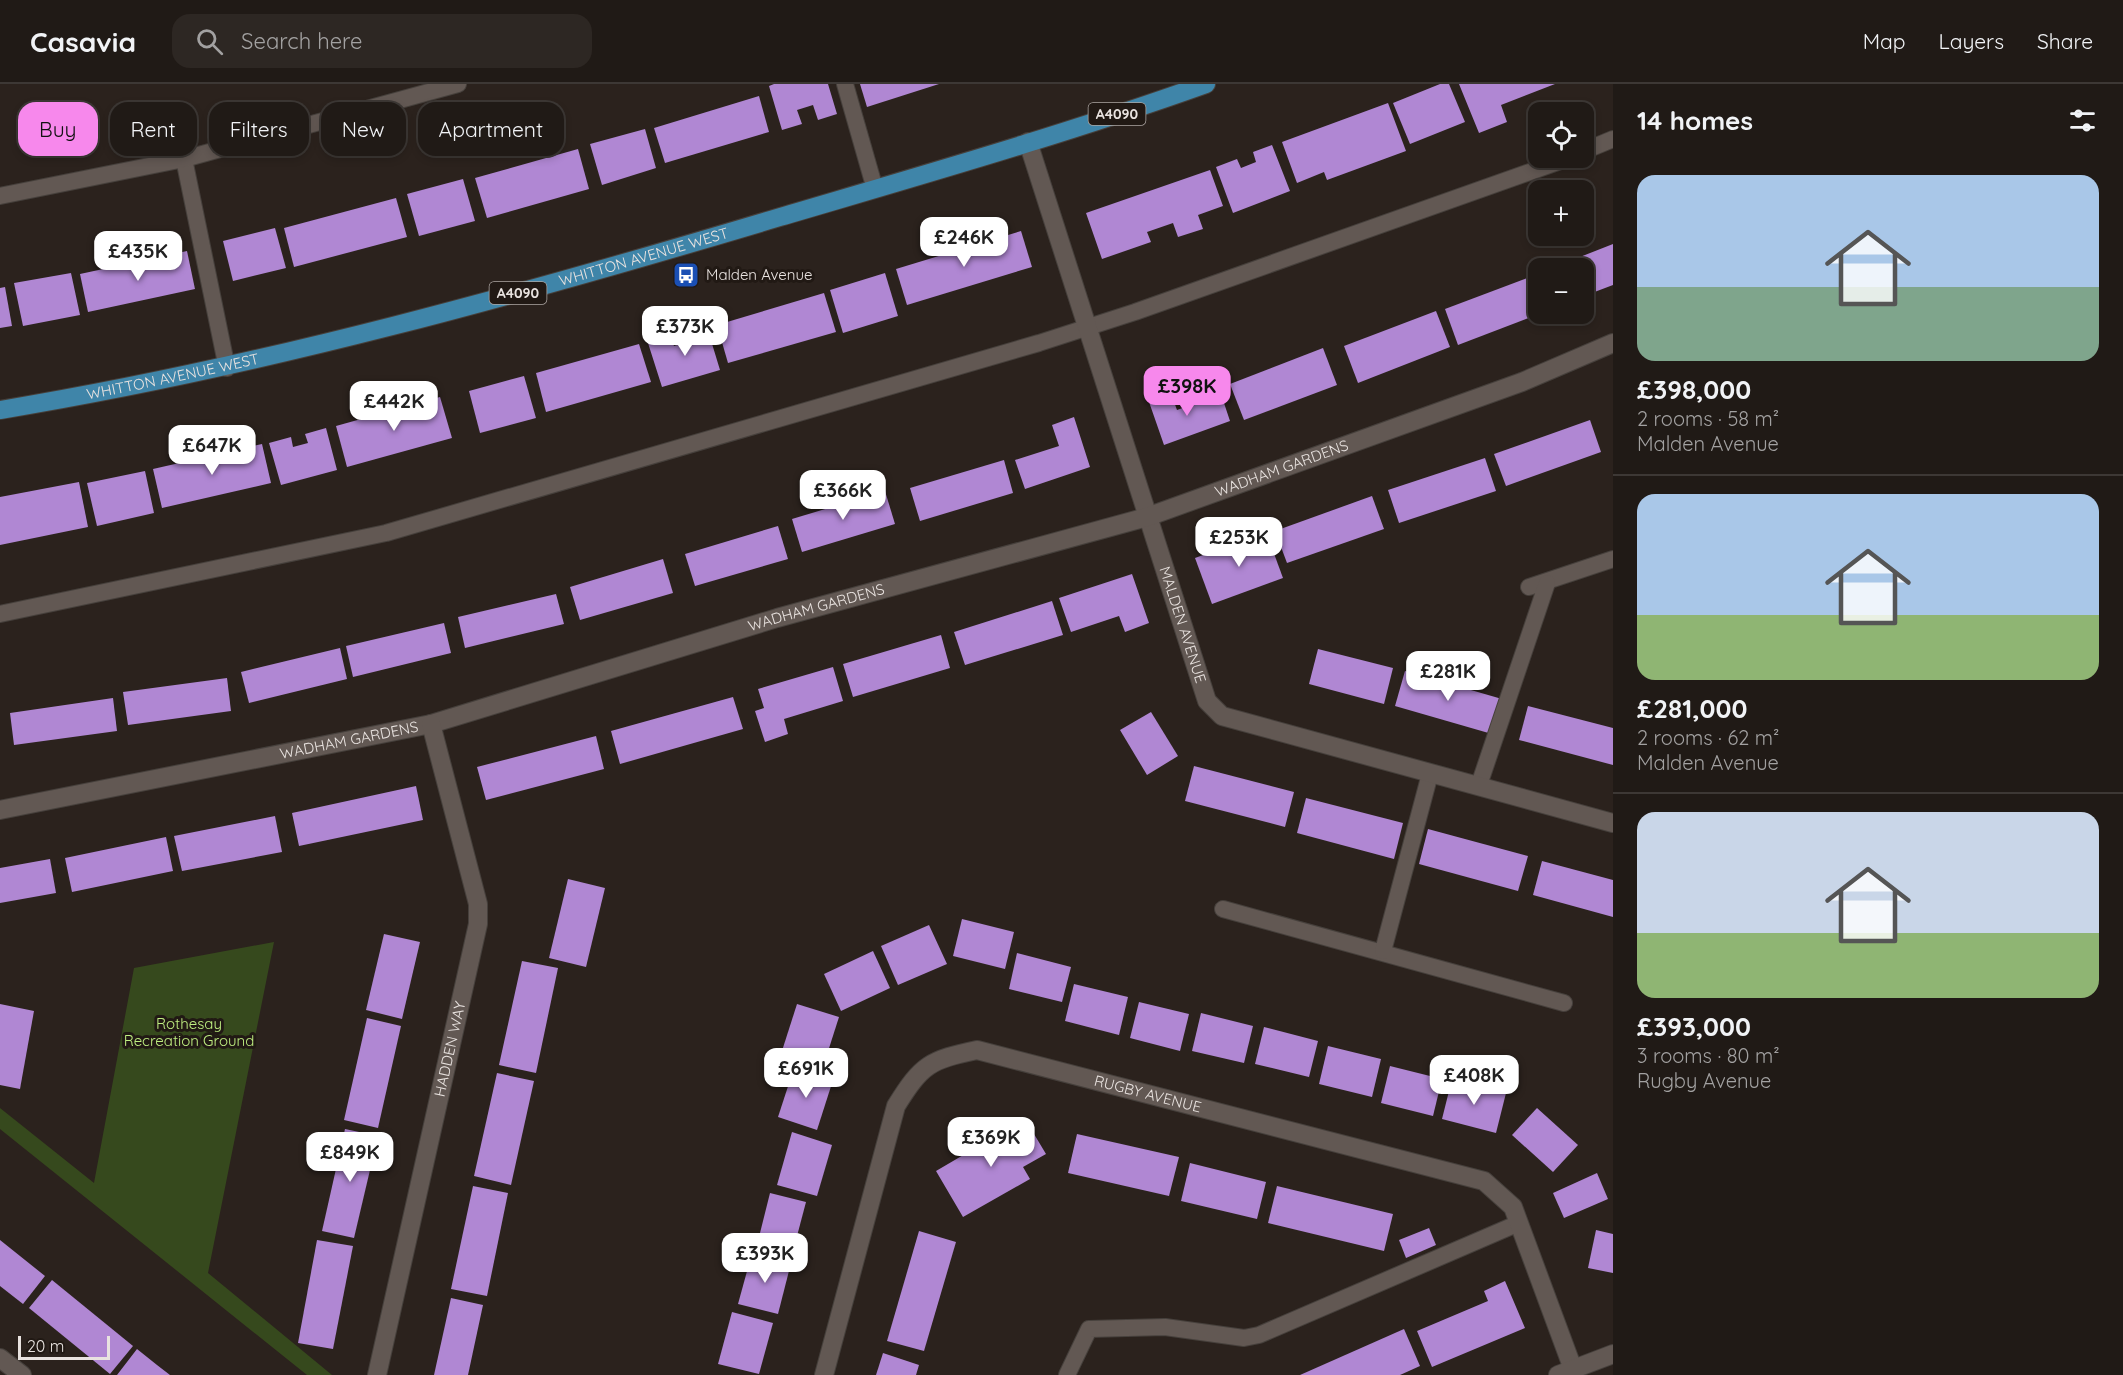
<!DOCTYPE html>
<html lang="en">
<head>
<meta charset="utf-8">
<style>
	:root { --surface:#201a16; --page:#2d2723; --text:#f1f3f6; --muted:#a2a1a1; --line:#3d3835; --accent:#f788ec }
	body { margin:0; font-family:Quicksand,sans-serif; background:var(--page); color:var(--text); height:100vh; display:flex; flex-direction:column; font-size:22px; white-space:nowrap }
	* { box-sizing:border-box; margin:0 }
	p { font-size:20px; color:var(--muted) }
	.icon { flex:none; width:33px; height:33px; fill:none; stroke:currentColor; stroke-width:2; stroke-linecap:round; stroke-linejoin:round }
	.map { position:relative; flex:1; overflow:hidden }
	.panel { display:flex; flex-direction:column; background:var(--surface); width:510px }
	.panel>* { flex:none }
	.banner { position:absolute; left:18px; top:18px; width:570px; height:54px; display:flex; gap:12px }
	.fabs { position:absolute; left:1528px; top:18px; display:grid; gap:12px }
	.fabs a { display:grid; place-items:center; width:66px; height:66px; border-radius:12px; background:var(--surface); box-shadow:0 3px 9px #0003,0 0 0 2px var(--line); font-size:30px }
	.scale { position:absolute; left:18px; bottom:15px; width:92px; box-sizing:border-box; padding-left:6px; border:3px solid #e9e3e0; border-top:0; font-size:16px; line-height:21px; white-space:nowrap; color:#e9e3e0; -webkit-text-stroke:4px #211914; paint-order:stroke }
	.price { position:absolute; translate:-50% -51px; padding:0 14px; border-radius:12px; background:#fff; color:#222; font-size:20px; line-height:39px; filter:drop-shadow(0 2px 3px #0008) }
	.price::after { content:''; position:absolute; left:50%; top:36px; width:18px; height:14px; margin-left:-9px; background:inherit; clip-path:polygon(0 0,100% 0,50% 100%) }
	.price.selected { background:var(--accent); color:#111 }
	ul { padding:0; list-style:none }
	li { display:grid; align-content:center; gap:12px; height:318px; padding:0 24px }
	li+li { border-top:2px solid var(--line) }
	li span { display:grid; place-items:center; height:186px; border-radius:18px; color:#555 }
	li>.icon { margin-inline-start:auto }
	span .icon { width:108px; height:108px; fill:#fffc; stroke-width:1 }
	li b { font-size:26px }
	h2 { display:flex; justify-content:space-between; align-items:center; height:72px; padding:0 24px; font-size:26px }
	.tag { padding:0 21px; border-radius:18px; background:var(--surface); box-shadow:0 3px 9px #0003,0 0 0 2px var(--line); font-size:21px; line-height:54px }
	.tag.selected { background:var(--accent); color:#111 }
	header { display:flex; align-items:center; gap:36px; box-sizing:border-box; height:84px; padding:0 30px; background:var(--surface); border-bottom:2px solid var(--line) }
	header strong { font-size:28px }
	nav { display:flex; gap:33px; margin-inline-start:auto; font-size:21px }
	.search { width:420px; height:54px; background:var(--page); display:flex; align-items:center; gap:15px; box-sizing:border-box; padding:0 21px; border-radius:18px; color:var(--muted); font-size:22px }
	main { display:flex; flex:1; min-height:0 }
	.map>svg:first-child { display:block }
	.green { fill:#36491d }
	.building { fill:#b087d3 }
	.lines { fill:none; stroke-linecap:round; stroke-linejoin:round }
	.service-casing { stroke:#46403c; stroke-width:18 }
	.minor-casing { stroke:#46403c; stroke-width:20 }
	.tertiary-casing { stroke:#46403c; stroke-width:20 }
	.primary-casing { stroke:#46403c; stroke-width:20 }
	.service { stroke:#625853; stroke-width:16 }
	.minor { stroke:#625853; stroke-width:18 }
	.tertiary { stroke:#625853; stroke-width:18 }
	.primary { stroke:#3f85a9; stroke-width:18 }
	.labels { text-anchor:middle; stroke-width:6; stroke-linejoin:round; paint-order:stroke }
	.shield { fill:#211914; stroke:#ada6a3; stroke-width:1.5 }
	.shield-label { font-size:14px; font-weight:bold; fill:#e9e3e0 }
	.street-label { font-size:15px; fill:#e9e3e0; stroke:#211914 }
	.poi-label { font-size:15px; fill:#e9e3e0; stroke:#211914; text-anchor:start }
	.park-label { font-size:15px; fill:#bfef81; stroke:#211914 }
</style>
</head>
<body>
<header>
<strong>Casavia</strong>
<div class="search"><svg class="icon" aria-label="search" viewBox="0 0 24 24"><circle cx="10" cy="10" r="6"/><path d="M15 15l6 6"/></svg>Search here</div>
<nav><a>Map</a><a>Layers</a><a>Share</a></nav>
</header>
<main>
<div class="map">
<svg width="1613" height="1291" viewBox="0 0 1613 1291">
	<rect width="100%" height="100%" fill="#2b221d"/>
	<!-- green -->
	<polygon class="green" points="274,858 208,1189 332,1291 307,1291 0,1045 0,1024 94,1099 134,884"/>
	<!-- building -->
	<g class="building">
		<polygon points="774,0 828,0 837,30 818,36 813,21 797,26 802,40 782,46 769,2"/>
		<polygon points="860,0 939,0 867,23"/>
		<polygon points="1440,0 1449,0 1465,38 1410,60 1393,19"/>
		<polygon points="1459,0 1555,0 1501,21 1507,38 1479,49"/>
		<polygon points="759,12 769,48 665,79 654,44"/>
		<polygon points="1388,19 1406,67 1327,96 1324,88 1297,99 1282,58"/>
		<polygon points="645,45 656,84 602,101 590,60"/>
		<polygon points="1272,61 1290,107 1233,129 1216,83 1237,75 1241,84 1256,78 1253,68"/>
		<polygon points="578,65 589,105 487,134 475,94"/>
		<polygon points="1210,86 1223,122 1198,131 1203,145 1178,153 1173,139 1147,148 1151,158 1102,175 1086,129"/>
		<polygon points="463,95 475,137 419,152 407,110"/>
		<polygon points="396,114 407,153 294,183 284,144"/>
		<polygon points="275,144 286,184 233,197 223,157"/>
		<polygon points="1021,147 1032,183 907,221 896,185"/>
		<polygon points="1613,160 1613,201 1584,212 1584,184 1559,184 1557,182"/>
		<polygon points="187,167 195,205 88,228 80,190"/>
		<polygon points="71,189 80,231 23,242 14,199"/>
		<polygon points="885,189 898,232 843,249 830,206"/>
		<polygon points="1538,190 1539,230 1458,261 1445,225"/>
		<polygon points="5,203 12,242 0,244 0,204"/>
		<polygon points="824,209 836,248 728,279 717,241"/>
		<polygon points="1436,227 1450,263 1358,299 1344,262"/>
		<polygon points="706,240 720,286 662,303 648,259 670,252 674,262 687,258 683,248"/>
		<polygon points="639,260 651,298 546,328 536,289"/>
		<polygon points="1323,264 1337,301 1244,336 1230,300"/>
		<polygon points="524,292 536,334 480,349 469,307"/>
		<polygon points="1170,307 1177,326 1221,310 1230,337 1164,361 1148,315"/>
		<polygon points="440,313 452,354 347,383 336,342"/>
		<polygon points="1074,333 1090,383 1025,405 1015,376 1059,362 1052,341"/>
		<polygon points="1590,336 1601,368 1506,402 1494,370"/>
		<polygon points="326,344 337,386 281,401 269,359 291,353 293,363 308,359 305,350"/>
		<polygon points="262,360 271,399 162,424 153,385"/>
		<polygon points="1485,374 1496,407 1399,439 1388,406"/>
		<polygon points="1004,376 1013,409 920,437 910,404"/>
		<polygon points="145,387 154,429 97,442 87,399"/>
		<polygon points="79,398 88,443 0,461 0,413"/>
		<polygon points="885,407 895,440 802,468 792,435"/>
		<polygon points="1372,412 1384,445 1287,479 1275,447"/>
		<polygon points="778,442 788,475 695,502 685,470"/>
		<polygon points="1266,448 1283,494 1212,520 1195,474"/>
		<polygon points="663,475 673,509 580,536 570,503"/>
		<polygon points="1132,490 1149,539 1125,548 1119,532 1071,548 1059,514"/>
		<polygon points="556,510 564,540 465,564 458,533"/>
		<polygon points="1052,517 1063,551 965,581 954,548"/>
		<polygon points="444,539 451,569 353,593 346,562"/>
		<polygon points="941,551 950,584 853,613 843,580"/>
		<polygon points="340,564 347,595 249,619 241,588"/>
		<polygon points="1318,565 1393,584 1384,620 1309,600"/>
		<polygon points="833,583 843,617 784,635 788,650 765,658 755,627 764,624 758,605"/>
		<polygon points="1405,587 1502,615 1492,650 1395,622"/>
		<polygon points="227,594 231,627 128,641 123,608"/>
		<polygon points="733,613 743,645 620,680 611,647"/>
		<polygon points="113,614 117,647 14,661 10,629"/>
		<polygon points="1528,622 1613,644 1613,681 1519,656"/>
		<polygon points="1151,628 1178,672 1147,691 1120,646"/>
		<polygon points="596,652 604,685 486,716 477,683"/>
		<polygon points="1194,682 1294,708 1285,743 1185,717"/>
		<polygon points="416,702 423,736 299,762 292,729"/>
		<polygon points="1306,714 1403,739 1394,775 1297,749"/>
		<polygon points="275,732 282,768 182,787 174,752"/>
		<polygon points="1428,745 1528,772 1518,807 1419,780"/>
		<polygon points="166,753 173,787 72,808 65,774"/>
		<polygon points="50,775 56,809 0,819 0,784"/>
		<polygon points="1542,777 1613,796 1613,833 1533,811"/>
		<polygon points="568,795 605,804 586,883 549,874"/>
		<polygon points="962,835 1014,848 1005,885 953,872"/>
		<polygon points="929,841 947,880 898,901 881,862"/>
		<polygon points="384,850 420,858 402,935 366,926"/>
		<polygon points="873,867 890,904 841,927 824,890"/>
		<polygon points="1017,869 1071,883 1062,918 1009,905"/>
		<polygon points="522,877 558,884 536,989 499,981"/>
		<polygon points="1074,900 1128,913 1119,951 1065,937"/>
		<polygon points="1139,918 1189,930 1180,967 1130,954"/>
		<polygon points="0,920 34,927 20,1005 0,1001"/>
		<polygon points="797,920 839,933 823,983 781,970"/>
		<polygon points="1201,929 1253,942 1244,979 1192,967"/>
		<polygon points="367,934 401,942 378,1044 344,1036"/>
		<polygon points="1264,943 1318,957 1309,993 1255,980"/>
		<polygon points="1328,962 1381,975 1372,1013 1319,1000"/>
		<polygon points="1390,982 1442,995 1433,1032 1381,1019"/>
		<polygon points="794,984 833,996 817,1046 778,1033"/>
		<polygon points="497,989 534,997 511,1101 474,1092"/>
		<polygon points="1452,995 1506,1009 1496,1049 1442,1035"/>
		<polygon points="1537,1024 1578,1061 1553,1088 1512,1051"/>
		<polygon points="1025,1035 1046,1070 1023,1083 1030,1095 963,1133 936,1087"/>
		<polygon points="345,1045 378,1052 354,1154 322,1147"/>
		<polygon points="792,1048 832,1061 817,1112 777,1101"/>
		<polygon points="1077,1050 1179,1073 1169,1112 1068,1089"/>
		<polygon points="1190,1079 1266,1098 1257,1135 1181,1117"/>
		<polygon points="1597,1089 1608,1115 1564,1134 1553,1109"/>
		<polygon points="473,1102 508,1109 487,1212 451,1205"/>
		<polygon points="1277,1102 1393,1130 1384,1167 1268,1139"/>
		<polygon points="770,1109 806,1118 792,1171 757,1161"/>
		<polygon points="1429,1144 1436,1161 1406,1174 1399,1156"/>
		<polygon points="1596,1146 1613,1150 1613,1189 1588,1184"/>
		<polygon points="919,1147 956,1158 924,1267 887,1257"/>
		<polygon points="0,1156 45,1192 23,1220 0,1202"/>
		<polygon points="317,1156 353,1162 333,1265 298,1259"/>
		<polygon points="752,1169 791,1179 778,1230 738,1220"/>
		<polygon points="52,1196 133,1262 110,1290 29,1224"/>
		<polygon points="1505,1197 1525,1244 1432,1283 1417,1247 1488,1217 1484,1207"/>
		<polygon points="451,1214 483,1221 468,1291 434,1291"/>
		<polygon points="732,1228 773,1239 759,1290 718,1280"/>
		<polygon points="1404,1245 1420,1282 1400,1291 1300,1291"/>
		<polygon points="137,1265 157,1281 170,1291 117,1291"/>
		<polygon points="883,1269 919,1281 916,1291 876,1291"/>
	</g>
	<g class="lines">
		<!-- service casing -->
		<g class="service-casing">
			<g id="service">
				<polyline points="845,0 875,105"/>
				<polyline points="1584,67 1613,55"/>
				<polyline points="184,75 227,284"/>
				<polyline points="0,112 184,75 458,0"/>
				<polyline points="1529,503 1613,475"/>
				<polyline points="0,530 386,449 1039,259 1135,228 1569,74"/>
				<polyline points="1479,701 1547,499"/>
				<polyline points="1223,825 1564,919"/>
				<polyline points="1383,867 1430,690"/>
				<polyline points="1067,1291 1089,1245 1165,1243 1244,1254 1259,1251 1519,1139"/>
			</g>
		</g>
		<!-- minor casing -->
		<g class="minor-casing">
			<g id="minor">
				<path id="s1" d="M1028 58 1207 617 1222 632 1613 739"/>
				<path id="s2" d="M0 726 431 640 777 534 1147 433 1522 298 1613 259"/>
				<polyline points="0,1274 22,1291"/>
				<path id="s3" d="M377 1291 478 840V820L431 640"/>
				<path id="s4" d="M824 1291 896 1022C922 980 930 976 977 966L1484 1097 1513 1123 1573 1285"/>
			</g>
		</g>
		<!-- tertiary casing -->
		<g class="tertiary-casing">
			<polyline id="tertiary" points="1558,1291 1613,1270"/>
		</g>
		<!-- primary casing -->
		<g class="primary-casing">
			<g id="primary">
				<path id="s5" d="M0 326C265 282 523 210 780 133 922 91 1066 50 1206 0"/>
			</g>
		</g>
		<!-- service -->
		<use href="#service" class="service"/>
		<!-- minor -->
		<use href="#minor" class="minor"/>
		<!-- tertiary -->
		<use href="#tertiary" class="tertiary"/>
		<!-- primary -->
		<use href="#primary" class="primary"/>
	</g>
	<!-- icons -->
	<defs>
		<g id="bus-square" transform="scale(1.35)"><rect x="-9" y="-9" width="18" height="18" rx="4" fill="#1a4fb4" stroke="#211914"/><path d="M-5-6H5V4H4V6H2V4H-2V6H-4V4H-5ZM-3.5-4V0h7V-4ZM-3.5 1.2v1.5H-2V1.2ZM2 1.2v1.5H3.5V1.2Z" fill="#fff"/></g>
	</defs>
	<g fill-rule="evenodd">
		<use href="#bus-square" x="686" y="191"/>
	</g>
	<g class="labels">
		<!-- shield labels -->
		<g class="shield">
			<rect x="1088.5" y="19" width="57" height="22" rx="4.5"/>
			<rect x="489.5" y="198" width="57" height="22" rx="4.5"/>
		</g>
		<g class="shield-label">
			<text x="1117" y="35">A4090</text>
			<text x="518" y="214">A4090</text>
		</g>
		<!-- street labels -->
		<g class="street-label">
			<text dy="5" stroke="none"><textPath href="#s5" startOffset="662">WHITTON AVENUE WEST</textPath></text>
			<text dy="5" stroke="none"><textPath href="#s5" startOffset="176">WHITTON AVENUE WEST</textPath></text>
			<text dy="5" stroke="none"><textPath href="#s2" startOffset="1328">WADHAM GARDENS</textPath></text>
			<text dy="5" stroke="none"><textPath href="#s2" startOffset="842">WADHAM GARDENS</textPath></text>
			<text dy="5" stroke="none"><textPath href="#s1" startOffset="507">MALDEN AVENUE</textPath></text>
			<text dy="5" stroke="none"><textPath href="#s2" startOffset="356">WADHAM GARDENS</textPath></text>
			<text dy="5" stroke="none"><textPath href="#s3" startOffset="334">HADDEN WAY</textPath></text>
			<text dy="5" stroke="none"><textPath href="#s4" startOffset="558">RUGBY AVENUE</textPath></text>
		</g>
		<!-- poi labels -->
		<g class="poi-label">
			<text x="706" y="196">Malden Avenue</text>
		</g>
		<!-- park labels -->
		<g class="park-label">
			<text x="189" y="945">Rothesay<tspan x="189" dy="17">Recreation Ground</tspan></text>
		</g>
	</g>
</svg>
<div class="fabs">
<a><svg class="icon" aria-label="locate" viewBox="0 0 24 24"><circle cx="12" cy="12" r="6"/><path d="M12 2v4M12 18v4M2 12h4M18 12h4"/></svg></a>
<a>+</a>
<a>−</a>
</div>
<div class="scale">20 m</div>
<b class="price" style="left:964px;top:184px">£246K</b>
<b class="price" style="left:138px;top:198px">£435K</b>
<b class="price" style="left:685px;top:273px">£373K</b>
<b class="price selected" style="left:1187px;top:333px">£398K</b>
<b class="price" style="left:394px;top:348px">£442K</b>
<b class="price" style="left:212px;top:392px">£647K</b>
<b class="price" style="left:843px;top:437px">£366K</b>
<b class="price" style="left:1239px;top:484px">£253K</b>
<b class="price" style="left:1448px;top:618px">£281K</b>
<b class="price" style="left:806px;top:1015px">£691K</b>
<b class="price" style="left:1474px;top:1022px">£408K</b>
<b class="price" style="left:991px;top:1084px">£369K</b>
<b class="price" style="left:350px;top:1099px">£849K</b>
<b class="price" style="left:765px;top:1200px">£393K</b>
<div class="banner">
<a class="tag selected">Buy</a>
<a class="tag">Rent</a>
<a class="tag">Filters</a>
<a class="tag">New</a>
<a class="tag">Apartment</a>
</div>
</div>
<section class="panel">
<h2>14 homes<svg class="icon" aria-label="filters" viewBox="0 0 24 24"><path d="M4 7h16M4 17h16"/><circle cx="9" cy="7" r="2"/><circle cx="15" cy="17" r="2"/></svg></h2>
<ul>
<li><span style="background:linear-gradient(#a9c7e8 60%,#7fa58c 0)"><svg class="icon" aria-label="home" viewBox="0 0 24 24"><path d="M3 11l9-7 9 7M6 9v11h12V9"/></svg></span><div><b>£398,000</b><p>2 rooms · 58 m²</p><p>Malden Avenue</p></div></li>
<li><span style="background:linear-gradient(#a9c7e8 65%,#8fb573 0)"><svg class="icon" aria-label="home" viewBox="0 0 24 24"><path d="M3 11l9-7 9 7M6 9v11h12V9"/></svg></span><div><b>£281,000</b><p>2 rooms · 62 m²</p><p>Malden Avenue</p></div></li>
<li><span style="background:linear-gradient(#c9d6e8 65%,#8fb573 0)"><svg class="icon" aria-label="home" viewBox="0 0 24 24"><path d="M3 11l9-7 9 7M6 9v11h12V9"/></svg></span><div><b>£393,000</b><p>3 rooms · 80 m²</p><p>Rugby Avenue</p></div></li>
</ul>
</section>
</main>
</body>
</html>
